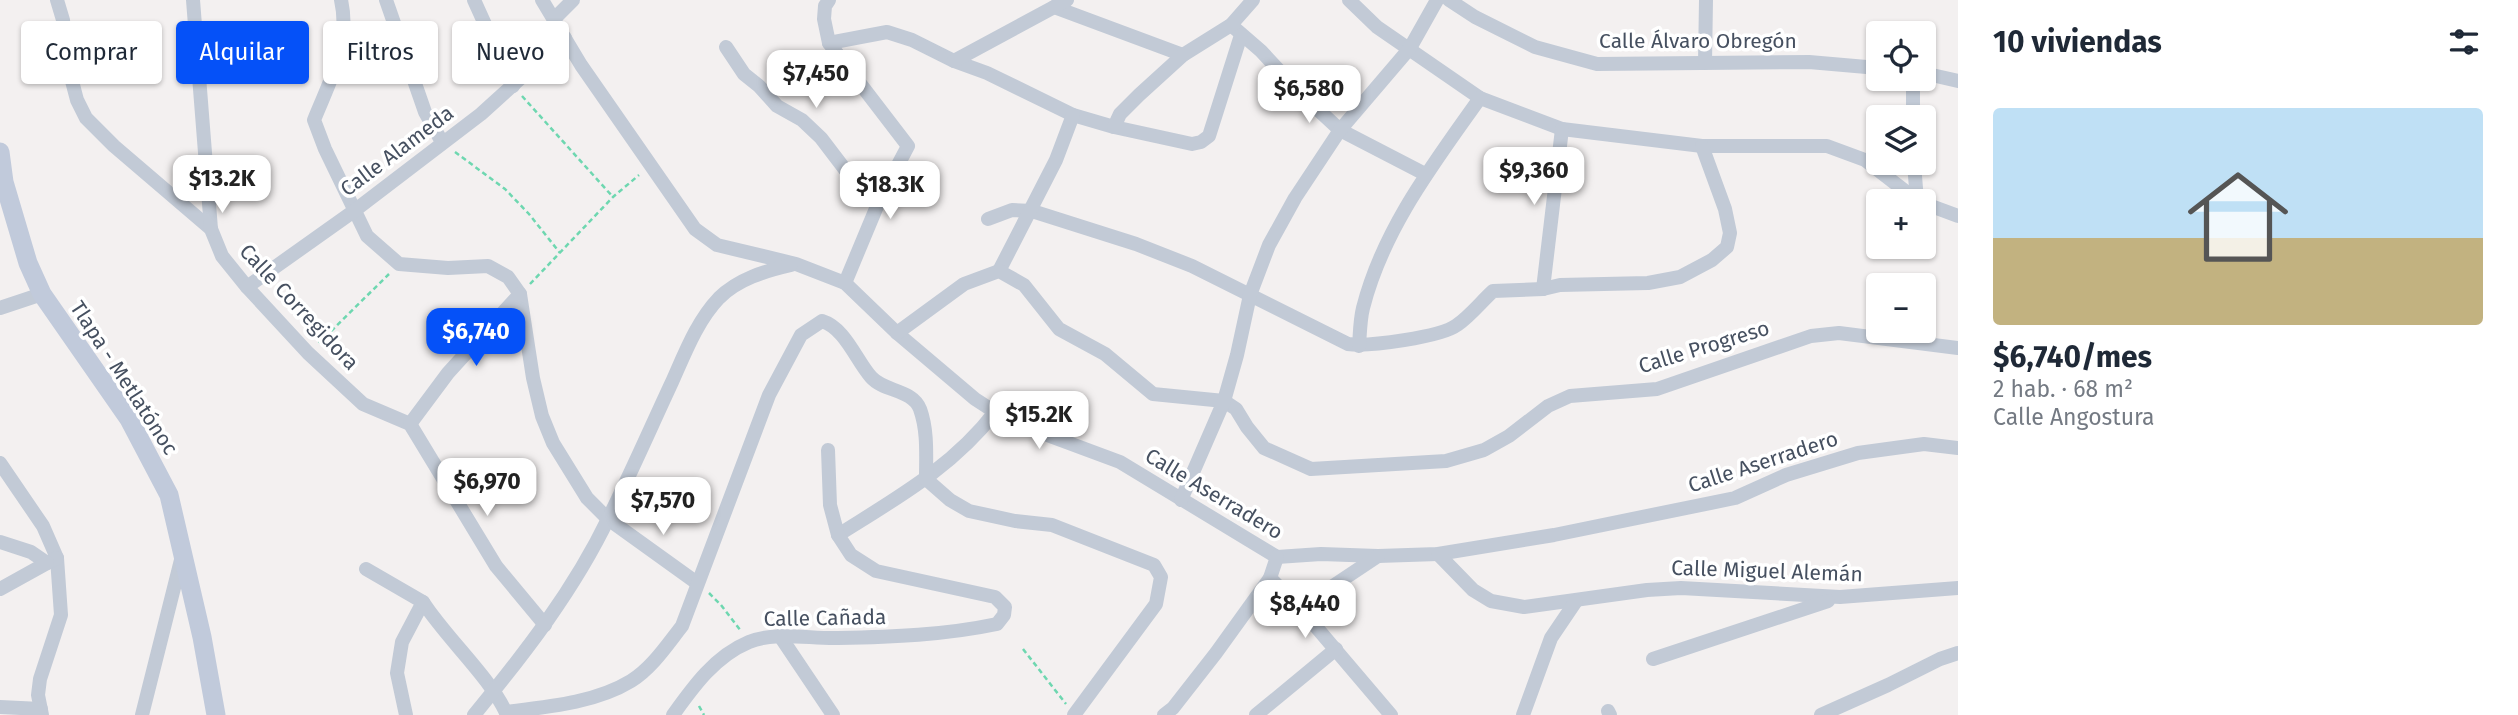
<!DOCTYPE html>
<html lang="es">
<head>
<meta charset="utf-8">
<style>
	:root { --surface:#fff; --page:#f6f6f7; --text:#1f2937; --muted:#747a83; --line:#e0e1e3; --accent:#0551f8 }
	body { margin:0; font-family:"Fira Sans",sans-serif; background:var(--page); color:var(--text); height:100vh; display:flex; flex-direction:column; font-size:26px; white-space:nowrap }
	* { box-sizing:border-box; margin:0 }
	p { font-size:23px; color:var(--muted) }
	.icon { flex:none; width:38px; height:38px; fill:none; stroke:currentColor; stroke-width:2; stroke-linecap:round; stroke-linejoin:round }
	.map { position:relative; flex:1; overflow:hidden }
	.side { display:flex; flex-direction:column; background:var(--surface); width:560px }
	.side>* { flex:none }
	.banner { position:absolute; left:21px; top:21px; width:665px; height:63px; display:flex; gap:14px }
	.tools { position:absolute; left:1866px; top:21px; display:grid; gap:14px }
	.tools a { display:grid; place-items:center; width:70px; height:70px; border-radius:7px; background:var(--surface); box-shadow:0 2px 5px #0004; font-size:35px }
	.price { position:absolute; translate:-50% -60px; padding:0 16px; border-radius:14px; background:#fff; color:#222; font-size:23px; line-height:46px; filter:drop-shadow(0 2px 4px #0008) }
	.price::after { content:''; position:absolute; left:50%; top:42px; width:21px; height:16px; margin-left:-10px; background:inherit; clip-path:polygon(0 0,100% 0,50% 100%) }
	.price.current { background:var(--accent); color:#fff }
	ul { padding:0; list-style:none }
	li { display:grid; align-content:center; gap:14px; height:371px; padding:0 35px }
	li+li { border-top:2px solid var(--line) }
	li span { display:grid; place-items:center; height:217px; border-radius:7px; color:#555 }
	li>.icon { margin-inline-start:auto }
	span .icon { width:126px; height:126px; fill:#fffc; stroke-width:1 }
	li b { font-size:30px }
	h2 { display:flex; justify-content:space-between; align-items:center; height:84px; padding:0 35px; font-size:30px }
	.chip { padding:0 24px; border-radius:7px; background:var(--surface); box-shadow:0 2px 5px #0004; font-size:24px; line-height:63px }
	.chip.current { background:var(--accent); color:#fff }
	main { display:flex; flex:1; min-height:0 }
	.map>svg:first-child { display:block }
	.lines { fill:none; stroke-linecap:round; stroke-linejoin:round }
	.path { stroke:#6ed7b0; stroke-width:2.5; stroke-dasharray:5 3.5; stroke-linecap:butt }
	.minor { stroke:#c2cad6; stroke-width:14 }
	.secondary { stroke:#c1cadb; stroke-width:19 }
	.labels { text-anchor:middle; stroke-width:7; stroke-linejoin:round; paint-order:stroke }
	.street-label { font-size:21px; fill:#465060; stroke:#fff }
</style>
</head>
<body>
<main>
<div class="map">
<svg width="1958" height="715" viewBox="0 0 1958 715">
	<rect width="100%" height="100%" fill="#f3f0f0"/>
	<g class="lines">
		<!-- path -->
		<g class="path">
			<polyline points="522,96 613,197"/>
			<polyline points="455,152 505,189 529,214 560,253"/>
			<polyline points="530,284 613,197 639,175"/>
			<polyline points="319,343 389,274"/>
			<polyline points="709,593 721,605 741,631"/>
			<polyline points="1023,649 1066,704"/>
			<polyline points="699,706 704,715"/>
		</g>
		<!-- minor -->
		<g class="minor">
			<polyline points="57,0 63,20 68,66 77,100 86,118 114,146 211,229 222,256 247,287 308,353 363,404 410,424 496,566 545,625"/>
			<polyline points="193,0 211,229"/>
			<path d="M341 0C351 44 330 80 314 120L325 149 367 236 399 264 448 268 488 266 508 277 520 294 533 378 542 416 553 443 587 498 608 519 697 583"/>
			<polyline points="386,0 425,112 442,142"/>
			<polyline points="474,0 513,86"/>
			<polyline points="542,0 581,65 695,229 717,245 796,264 845,283 897,333 975,399 995,412 1023,426 1120,462 1277,557 1321,554 1378,556 1438,554 1554,535 1735,498 1786,475 1858,453 1924,444 1958,448"/>
			<polyline points="829,0 825,6 824,19 829,43 908,146 880,199 845,283"/>
			<polyline points="1349,0 1377,27 1480,98 1562,129 1702,146 1827,146 1865,160 1918,201"/>
			<polyline points="1449,0 1475,17 1535,47 1597,64 1809,62 1878,68"/>
			<polyline points="1054,7 1183,55"/>
			<polyline points="554,19 573,0"/>
			<polyline points="1231,25 1261,51 1299,92 1340,130 1425,174"/>
			<polyline points="829,43 887,32 912,40 954,61 987,73 1073,115 1114,127 1192,144 1201,142 1209,136 1241,35"/>
			<polyline points="726,47 744,74 759,86 777,106 802,120 821,138 853,180 880,199"/>
			<polyline points="954,61 1067,0"/>
			<polyline points="1705,63 1706,0"/>
			<polyline points="1923,73 1958,81"/>
			<polyline points="1913,79 1913,117"/>
			<polyline points="1114,127 1120,114 1139,95 1183,55 1231,25 1253,0"/>
			<polyline points="1914,163 1917,201"/>
			<polyline points="1923,203 1958,216"/>
			<path d="M988 219 1012 210 1032 211 1136 244 1192 266 1348 344C1368 347 1441 337 1457 325 1470 316 1481 302 1493 291L1543 289 1560 285 1648 283 1680 277 1712 260 1727 247 1730 233 1725 209 1702 146"/>
			<polyline points="999,271 1056,160 1073,115"/>
			<polyline points="247,287 354,211 481,114 565,38"/>
			<polyline points="1543,289 1562,129"/>
			<polyline points="0,308 42,294"/>
			<polyline points="897,333 964,284 999,271 1024,285 1059,329 1105,354 1153,394 1224,401 1236,409 1247,427 1264,448 1311,469 1446,461 1484,450 1509,436 1548,406 1570,396 1657,389 1811,336 1839,333 1958,348"/>
			<path d="M1359 346C1360 333 1360 320 1363 308 1383 229 1434 163 1480 98"/>
			<polyline points="410,424 448,373 520,294"/>
			<polyline points="0,463 43,526 57,558 61,615 40,679 38,695 42,715"/>
			<polyline points="1181,500 1224,401 1237,355 1250,295 1269,245 1295,198 1340,130 1410,48 1437,0"/>
			<path d="M838 535C895 499 953 467 995 412"/>
			<polyline points="0,542 31,552 47,563 57,558"/>
			<polyline points="1438,554 1473,590 1491,601 1524,607 1647,590 1681,588 1840,597 1958,588"/>
			<polyline points="1277,557 1270,578 1300,608 1391,715"/>
			<polyline points="366,569 423,602 402,642 397,673 406,715"/>
			<polyline points="0,589 47,563"/>
			<path d="M423 602C446 638 492 679 507 715"/>
			<polyline points="1300,608 1378,556"/>
			<polyline points="780,636 833,715"/>
			<polyline points="1653,659 1828,601"/>
			<polyline points="0,707 41,709"/>
			<polyline points="1608,711 1610,715"/>
			<path d="M506 712C547 707 595 703 631 681 652 668 667 645 682 626L769 395 801 335 822 321C845 328 856 360 871 377 884 392 912 389 920 409 928 431 926 456 926 479L950 500 969 511 1015 521 1052 525 1154 565 1161 577 1156 604 1074 715"/>
			<polyline points="142,715 182,556"/>
			<path d="M474 715C525 653 574 590 609 517 631 473 651 427 672 382 685 353 697 321 719 298 738 279 765 271 791 265"/>
			<path d="M673 715C693 687 715 656 749 642 776 631 810 639 838 638 892 637 945 635 997 624L1004 615 1005 607 995 597 876 571 851 555 838 535 830 505 828 450"/>
			<polyline points="1164,715 1173,708 1216,653 1270,578"/>
			<polyline points="1256,715 1336,649"/>
			<polyline points="1523,715 1551,638 1576,601"/>
			<polyline points="1821,715 1888,685 1940,659 1958,653"/>
		</g>
		<!-- secondary -->
		<polyline class="secondary" points="0,152 4,182 28,263 42,294 129,419 169,495 202,637 216,715"/>
	</g>
	<g class="labels">
		<!-- street labels -->
		<g class="street-label">
			<text x="1698" y="48">Calle Álvaro Obregón</text>
			<text transform="translate(397 151) rotate(-37)" y="7">Calle Alameda</text>
			<text transform="translate(299 307) rotate(47)" y="7">Calle Corregidora</text>
			<text transform="translate(1704 347) rotate(-17)" y="7">Calle Progreso</text>
			<text transform="translate(124 378) rotate(57)" y="7">Tlapa - Metlatónoc</text>
			<text transform="translate(1763 462) rotate(-18)" y="7">Calle Aserradero</text>
			<text transform="translate(1214 494) rotate(31)" y="7">Calle Aserradero</text>
			<text transform="translate(1767 571) rotate(2)" y="7">Calle Miguel Alemán</text>
			<text transform="translate(825 618) rotate(-1)" y="7">Calle Cañada</text>
		</g>
	</g>
</svg>
<div class="tools">
<a><svg class="icon" aria-label="locate" viewBox="0 0 24 24"><circle cx="12" cy="12" r="6"/><path d="M12 2v4M12 18v4M2 12h4M18 12h4"/></svg></a>
<a><svg class="icon" aria-label="layers" viewBox="0 0 24 24"><path d="M12 4l9 5-9 5-9-5zM3 14l9 5 9-5"/></svg></a>
<a>+</a>
<a>−</a>
</div>
<b class="price" style="left:816px;top:110px">$7,450</b>
<b class="price" style="left:1309px;top:125px">$6,580</b>
<b class="price" style="left:1534px;top:207px">$9,360</b>
<b class="price" style="left:222px;top:215px">$13.2K</b>
<b class="price" style="left:890px;top:221px">$18.3K</b>
<b class="price current" style="left:476px;top:368px">$6,740</b>
<b class="price" style="left:1039px;top:451px">$15.2K</b>
<b class="price" style="left:487px;top:518px">$6,970</b>
<b class="price" style="left:663px;top:537px">$7,570</b>
<b class="price" style="left:1305px;top:640px">$8,440</b>
<div class="banner">
<a class="chip">Comprar</a>
<a class="chip current">Alquilar</a>
<a class="chip">Filtros</a>
<a class="chip">Nuevo</a>
</div>
</div>
<section class="side">
<h2>10 viviendas<svg class="icon" aria-label="filters" viewBox="0 0 24 24"><path d="M4 7h16M4 17h16"/><circle cx="9" cy="7" r="2"/><circle cx="15" cy="17" r="2"/></svg></h2>
<ul>
<li><span style="background:linear-gradient(#bfe0f5 60%,#c2b280 0)"><svg class="icon" aria-label="home" viewBox="0 0 24 24"><path d="M3 11l9-7 9 7M6 9v11h12V9"/></svg></span><div><b>$6,740/mes</b><p>2 hab. · 68 m²</p><p>Calle Angostura</p></div></li>
</ul>
</section>
</main>
</body>
</html>
